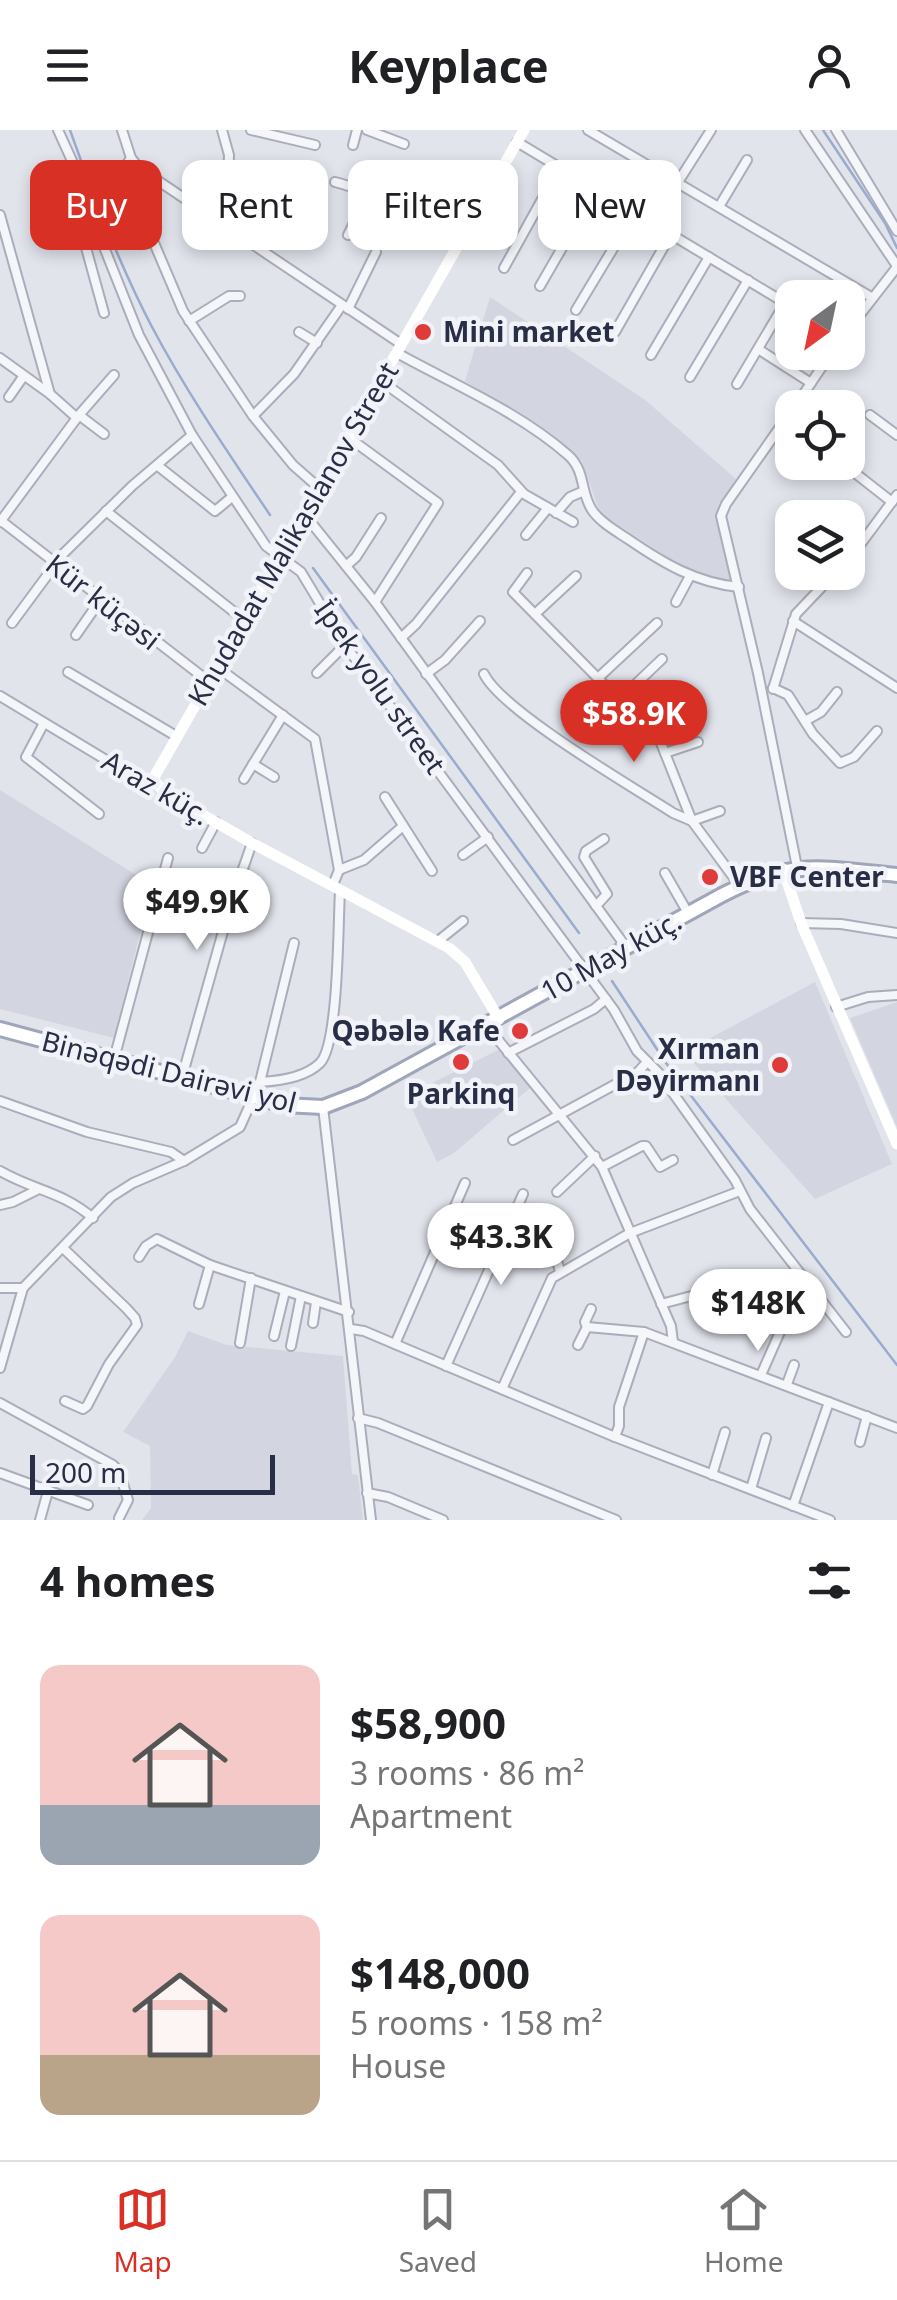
<!DOCTYPE html>
<html lang="en">
<head>
<meta charset="utf-8">
<style>
	:root { --surface:#fff; --page:#f2f2f2; --text:#202124; --muted:#757577; --line:#e0e0e0; --accent:#d93025 }
	body { margin:0; font-family:"Noto Sans",sans-serif; background:var(--page); color:var(--text); height:100vh; display:flex; flex-direction:column; font-size:38px; white-space:nowrap }
	* { box-sizing:border-box; margin:0 }
	p { font-size:32px; color:var(--muted) }
	.icon { flex:none; width:55px; height:55px; fill:none; stroke:currentColor; stroke-width:2; stroke-linecap:round; stroke-linejoin:round }
	.map { position:relative; height:1390px; overflow:hidden }
	.details { display:flex; flex-direction:column; background:var(--surface); flex:1 }
	.details>* { flex:none }
	.top-card { position:absolute; left:30px; top:30px; width:838px; height:90px; display:flex; gap:20px }
	.needle { width:65px; rotate:213deg }
	.controls { position:absolute; left:775px; top:150px; display:grid; gap:20px }
	.controls a { display:grid; place-items:center; width:90px; height:90px; border-radius:20px; background:var(--surface); box-shadow:0 5px 15px #0003; font-size:50px }
	.scale { position:absolute; left:30px; bottom:25px; width:245px; box-sizing:border-box; padding-left:10px; border:5px solid #282e46; border-top:0; font-size:28px; line-height:35px; white-space:nowrap; color:#282e46; -webkit-text-stroke:8px #f2f3f9; paint-order:stroke }
	.price { position:absolute; translate:-50% -85px; padding:0 22px; border-radius:35px; background:#fff; color:#222; font-size:32px; line-height:65px; filter:drop-shadow(0 2px 5px #0008) }
	.price::after { content:''; position:absolute; left:50%; top:60px; width:30px; height:22px; margin-left:-15px; background:inherit; clip-path:polygon(0 0,100% 0,50% 100%) }
	.price.active { background:var(--accent); color:#fff }
	ul { padding:0; list-style:none }
	li { display:flex; align-items:center; gap:30px; height:250px; padding:0 40px }
	li span { display:grid; place-items:center; flex:none; width:280px; height:200px; border-radius:20px; color:#555 }
	li>.icon { margin-inline-start:auto }
	span .icon { width:120px; height:120px; fill:#fffc; stroke-width:1 }
	li b { font-size:42px }
	h2 { display:flex; justify-content:space-between; align-items:center; height:120px; padding:0 40px; font-size:42px }
	.pill { padding:0 35px; border-radius:20px; background:var(--surface); box-shadow:0 5px 15px #0003; font-size:35px; line-height:90px }
	.pill.active { background:var(--accent); color:#fff }
	header { display:flex; justify-content:space-between; align-items:center; height:130px; padding:0 40px; background:var(--surface); font-size:45px; font-weight:700 }
	.tab-bar { display:flex; justify-content:space-around; align-items:center; height:140px; border-top:2px solid var(--line); background:var(--surface); font-size:28px; color:var(--muted) }
	.tab-bar a { display:grid; justify-items:center; gap:5px }
	.tab-bar .active { color:var(--accent) }
	.map>svg:first-child { display:block }
	.built { fill:#d3d6e1 }
	.lines { fill:none; stroke-linecap:round; stroke-linejoin:round }
	.stream { stroke:#99abcf; stroke-width:2.5 }
	.street-casing { stroke:#aaadba; stroke-width:12 }
	.primary-casing { stroke:#9fa6b9; stroke-width:18 }
	.street { stroke:#f5f6f9; stroke-width:8 }
	.secondary { stroke:#fff; stroke-width:11 }
	.primary { stroke:#fff; stroke-width:12 }
	.poi-dot { fill:#de3b3a; stroke:#f2f3f9; stroke-width:4 }
	.labels { text-anchor:middle; stroke-width:9; stroke-linejoin:round; paint-order:stroke }
	.poi-label { font-size:28px; font-weight:bold; fill:#282e46; stroke:#f2f3f9; text-anchor:start }
	.street-label { font-size:28px; fill:#282e46; stroke:#f2f3f9 }
</style>
</head>
<body>
<header><svg class="icon" aria-label="menu" viewBox="0 0 24 24"><path d="M4 6h16M4 12h16M4 18h16"/></svg>Keyplace<svg class="icon" aria-label="person" viewBox="0 0 24 24"><circle cx="12" cy="8" r="4"/><path d="M4 21q1-7 8-7t8 7"/></svg></header>
<div class="map">
<svg width="897" height="1390" viewBox="0 0 897 1390">
	<rect width="100%" height="100%" fill="#e2e4ec"/>
	<!-- built -->
	<g class="built">
		<polygon points="490,167 644,269 736,349 717,382 731,451 701,444 678,434 609,389 598,378 582,331 548,302 465,251"/>
		<polygon points="0,660 152,755 114,908 0,879"/>
		<polygon points="815,852 892,1034 815,1069 684,922"/>
		<polygon points="897,872 897,997 850,888"/>
		<polygon points="500,919 530,958 454,1023 437,1032 406,966"/>
		<polygon points="188,1201 227,1215 343,1226 352,1344 358,1345 363,1390 142,1390 151,1378 150,1316 123,1302 175,1227"/>
	</g>
	<g class="lines">
		<!-- stream -->
		<g class="stream">
			<path d="M70 0C94 67 119 134 152 197 187 263 229 324 270 385"/>
			<polyline points="823,0 885,93 897,118"/>
			<polyline points="313,438 579,803"/>
			<polyline points="612,851 666,933 897,1235"/>
		</g>
		<!-- street casing -->
		<g class="street-casing">
			<g id="street">
				<polyline points="58,0 88,66 102,112 139,205 192,305 266,416 301,442 345,515 614,880 637,921 658,942 735,1050 750,1079 846,1202"/>
				<polyline points="122,0 131,28 139,38 401,214"/>
				<polyline points="251,0 315,15"/>
				<polyline points="367,0 404,14"/>
				<polyline points="588,0 871,167"/>
				<polyline points="805,0 897,136"/>
				<polyline points="836,0 897,101"/>
				<polyline points="517,12 792,177"/>
				<polyline points="353,15 357,0"/>
				<polyline points="131,28 123,40 183,181 253,286 293,335 318,357"/>
				<polyline points="228,52 306,62 314,50"/>
				<path d="M335 52C352 56 396 74 408 72L414 63 422 60 475 83"/>
				<polyline points="678,52 711,0"/>
				<polyline points="83,54 72,67 104,183"/>
				<polyline points="720,75 747,30"/>
				<polyline points="209,83 228,52 229,25 222,0"/>
				<polyline points="0,85 50,264 77,288"/>
				<polyline points="348,105 370,61"/>
				<polyline points="504,138 560,37"/>
				<polyline points="540,156 596,59"/>
				<polyline points="348,179 376,122"/>
				<polyline points="576,180 635,82"/>
				<polyline points="189,191 229,166 240,166"/>
				<polyline points="848,200 897,137"/>
				<polyline points="299,202 317,213"/>
				<polyline points="615,202 671,104"/>
				<polyline points="758,219 811,253"/>
				<path d="M397 223C453 254 519 282 568 325 586 341 580 362 592 380 600 392 616 401 628 409 663 433 696 453 739 457"/>
				<polyline points="651,225 709,127"/>
				<polyline points="0,228 50,264"/>
				<polyline points="690,247 748,150"/>
				<polyline points="381,251 498,335 524,364 573,392"/>
				<polyline points="737,254 785,173"/>
				<polyline points="9,267 23,247"/>
				<polyline points="794,278 832,222"/>
				<polyline points="792,280 726,374 721,386 758,543 797,737"/>
				<polyline points="79,285 104,304"/>
				<polyline points="870,285 897,305"/>
				<polyline points="253,286 294,244 342,175"/>
				<polyline points="348,307 438,373 375,472"/>
				<polyline points="841,332 892,372"/>
				<polyline points="158,336 215,381 232,367"/>
				<polyline points="106,381 243,489"/>
				<polyline points="556,383 570,367 584,361"/>
				<polyline points="302,387 313,395 375,472 626,817"/>
				<polyline points="0,390 208,551"/>
				<polyline points="0,392 79,285 114,245"/>
				<polyline points="526,405 548,378"/>
				<polyline points="848,431 897,365"/>
				<polyline points="346,436 356,427 381,388"/>
				<polyline points="527,443 513,462 634,585 657,603 692,691 720,681"/>
				<polyline points="676,472 690,446"/>
				<polyline points="535,484 576,446"/>
				<polyline points="793,491 897,558"/>
				<polyline points="12,493 63,424 132,356 192,305"/>
				<polyline points="76,505 101,469"/>
				<polyline points="401,508 416,494 521,362"/>
				<polyline points="217,537 315,609 339,740 333,755"/>
				<polyline points="68,542 176,606"/>
				<polyline points="317,543 345,515"/>
				<polyline points="426,544 445,530 480,491"/>
				<path d="M484 544C502 581 633 657 673 683L692 691 740 756"/>
				<polyline points="598,548 657,493"/>
				<polyline points="773,558 788,565 813,604 840,633 854,627 877,601"/>
				<polyline points="773,559 796,484 836,442"/>
				<polyline points="0,566 131,645 153,652"/>
				<polyline points="619,570 662,529"/>
				<polyline points="805,591 821,582 837,562"/>
				<polyline points="44,593 26,627 99,684"/>
				<polyline points="646,594 660,573"/>
				<polyline points="665,623 698,612"/>
				<polyline points="253,634 274,647"/>
				<polyline points="244,649 283,585"/>
				<polyline points="385,667 432,741"/>
				<polyline points="202,718 216,692"/>
				<polyline points="463,725 488,707"/>
				<polyline points="339,740 364,730 403,696"/>
				<polyline points="665,743 688,783"/>
				<polyline points="596,776 607,764 584,727 586,721 604,709"/>
				<polyline points="801,793 841,794 897,803"/>
				<polyline points="438,811 463,791"/>
				<polyline points="836,877 868,867 897,865"/>
				<polyline points="486,895 602,1037 671,1196 673,1212"/>
				<polyline points="508,923 594,879 606,869"/>
				<polyline points="114,929 168,728"/>
				<polyline points="182,947 231,773 252,713"/>
				<path d="M260 952C279 951 306 947 320 933 339 914 338 792 340 761"/>
				<polyline points="0,971 87,1002 171,1022 184,1031"/>
				<polyline points="323,977 371,1390"/>
				<polyline points="513,1010 638,942 647,932"/>
				<polyline points="602,1037 642,1016 646,1016 660,1037 673,1030"/>
				<path d="M0 1041C35 1061 61 1061 93 1088"/>
				<polyline points="557,1062 595,1026"/>
				<polyline points="0,1075 13,1072 37,1060"/>
				<polyline points="64,1119 126,1178 135,1188 137,1195 109,1234 87,1276 83,1279 65,1271"/>
				<polyline points="554,1119 560,1142"/>
				<polyline points="139,1127 146,1116 157,1109 210,1135 349,1182"/>
				<polyline points="0,1158 23,1158"/>
				<polyline points="199,1174 210,1135"/>
				<polyline points="661,1174 714,1160 802,1177 819,1169"/>
				<polyline points="591,1179 585,1192 587,1197 644,1202 897,1298"/>
				<polyline points="313,1193 316,1172"/>
				<polyline points="351,1199 364,1201 615,1307 830,1390"/>
				<polyline points="274,1206 285,1161"/>
				<polyline points="240,1213 251,1148"/>
				<polyline points="395,1214 465,1053"/>
				<polyline points="578,1215 587,1197"/>
				<polyline points="291,1216 301,1166"/>
				<polyline points="446,1236 523,1064"/>
				<polyline points="0,1238 23,1158 111,1067 133,1053 184,1031 240,997 260,952 294,813"/>
				<polyline points="761,1245 783,1195"/>
				<polyline points="787,1254 794,1235"/>
				<polyline points="502,1259 552,1148 630,1103 740,1061"/>
				<polyline points="0,1273 113,1335 119,1341 128,1370 119,1388"/>
				<polyline points="358,1288 378,1293 616,1390"/>
				<polyline points="615,1307 619,1296 619,1277 644,1202"/>
				<polyline points="860,1312 867,1286"/>
				<polyline points="0,1343 88,1375"/>
				<polyline points="712,1345 725,1302"/>
				<polyline points="751,1359 766,1308"/>
				<polyline points="367,1363 388,1367 443,1390"/>
				<polyline points="793,1376 829,1272"/>
				<polyline points="40,1390 48,1361"/>
			</g>
		</g>
		<!-- primary casing -->
		<g class="primary-casing">
			<path id="primary" d="M0 899 284 975 323 977 362 962 722 765C793 728 822 738 897 745"/>
		</g>
		<!-- street -->
		<use href="#street" class="street"/>
		<!-- secondary -->
		<g class="secondary">
			<polyline points="783,739 801,793 897,1014"/>
			<polyline points="499,889 465,832 449,818 252,713 165,663 153,649 524,0"/>
		</g>
		<!-- primary -->
		<use href="#primary" class="primary"/>
	</g>
	<!-- markers -->
	<g class="poi-dot">
		<circle cx="423" cy="202" r="10"/>
		<circle cx="710" cy="747" r="10"/>
		<circle cx="520" cy="901" r="10"/>
		<circle cx="461" cy="932" r="10"/>
		<circle cx="780" cy="935" r="10"/>
	</g>
	<g class="labels">
		<!-- poi labels -->
		<g class="poi-label">
			<text x="443" y="212">Mini market</text>
			<text x="730" y="757">VBF Center</text>
			<text x="500" y="911" text-anchor="end">Qəbələ Kafe</text>
			<text x="760" y="929" text-anchor="end">Xırman<tspan x="760" dy="32">Dəyirmanı</tspan></text>
			<text x="461" y="974" text-anchor="middle">Parkinq</text>
		</g>
		<!-- street labels -->
		<g class="street-label">
			<text transform="translate(293 404) rotate(-60)" y="10">Khudadat Malikaslanov Street</text>
			<text transform="translate(103 472) rotate(38)" y="10">Kür küçəsi</text>
			<text transform="translate(380 557) rotate(55)" y="10">İpek yolu street</text>
			<text transform="translate(156 658) rotate(30)" y="10">Araz küç.</text>
			<text transform="translate(611 826) rotate(-29)" y="10">10 May küç.</text>
			<text transform="translate(169 942) rotate(14)" y="10">Binəqədi Dairəvi yol</text>
		</g>
	</g>
</svg>
<div class="controls">
<a><svg class="needle" viewBox="-14 -14 28 28"><path d="M0-13l5 13h-10z" fill="#e53935"/><path d="M0 13l5-13h-10z" fill="#757577"/></svg></a>
<a><svg class="icon" aria-label="locate" viewBox="0 0 24 24"><circle cx="12" cy="12" r="6"/><path d="M12 2v4M12 18v4M2 12h4M18 12h4"/></svg></a>
<a><svg class="icon" aria-label="layers" viewBox="0 0 24 24"><path d="M12 4l9 5-9 5-9-5zM3 14l9 5 9-5"/></svg></a>
</div>
<div class="scale">200 m</div>
<b class="price active" style="left:634px;top:635px">$58.9K</b>
<b class="price" style="left:197px;top:823px">$49.9K</b>
<b class="price" style="left:501px;top:1158px">$43.3K</b>
<b class="price" style="left:758px;top:1224px">$148K</b>
<div class="top-card">
<a class="pill active">Buy</a>
<a class="pill">Rent</a>
<a class="pill">Filters</a>
<a class="pill">New</a>
</div>
</div>
<section class="details">
<h2>4 homes<svg class="icon" aria-label="filters" viewBox="0 0 24 24"><path d="M4 7h16M4 17h16"/><circle cx="9" cy="7" r="2"/><circle cx="15" cy="17" r="2"/></svg></h2>
<ul>
<li><span style="background:linear-gradient(#f6c9c9 70%,#9aa5b1 0)"><svg class="icon" aria-label="home" viewBox="0 0 24 24"><path d="M3 11l9-7 9 7M6 9v11h12V9"/></svg></span><div><b>$58,900</b><p>3 rooms · 86 m²</p><p>Apartment</p></div></li>
<li><span style="background:linear-gradient(#f6c9c9 70%,#b9a48a 0)"><svg class="icon" aria-label="home" viewBox="0 0 24 24"><path d="M3 11l9-7 9 7M6 9v11h12V9"/></svg></span><div><b>$148,000</b><p>5 rooms · 158 m²</p><p>House</p></div></li>
</ul>
</section>
<nav class="tab-bar">
<a class="active"><svg class="icon" aria-label="map" viewBox="0 0 24 24"><path d="M3 6l6-2 6 2 6-2v14l-6 2-6-2-6 2zM9 4v14M15 6v14"/></svg>Map</a>
<a><svg class="icon" aria-label="saved" viewBox="0 0 24 24"><path d="M7 4h10v16l-5-4-5 4z"/></svg>Saved</a>
<a><svg class="icon" aria-label="home" viewBox="0 0 24 24"><path d="M3 11l9-7 9 7M6 9v11h12V9"/></svg>Home</a>
</nav>
</body>
</html>
